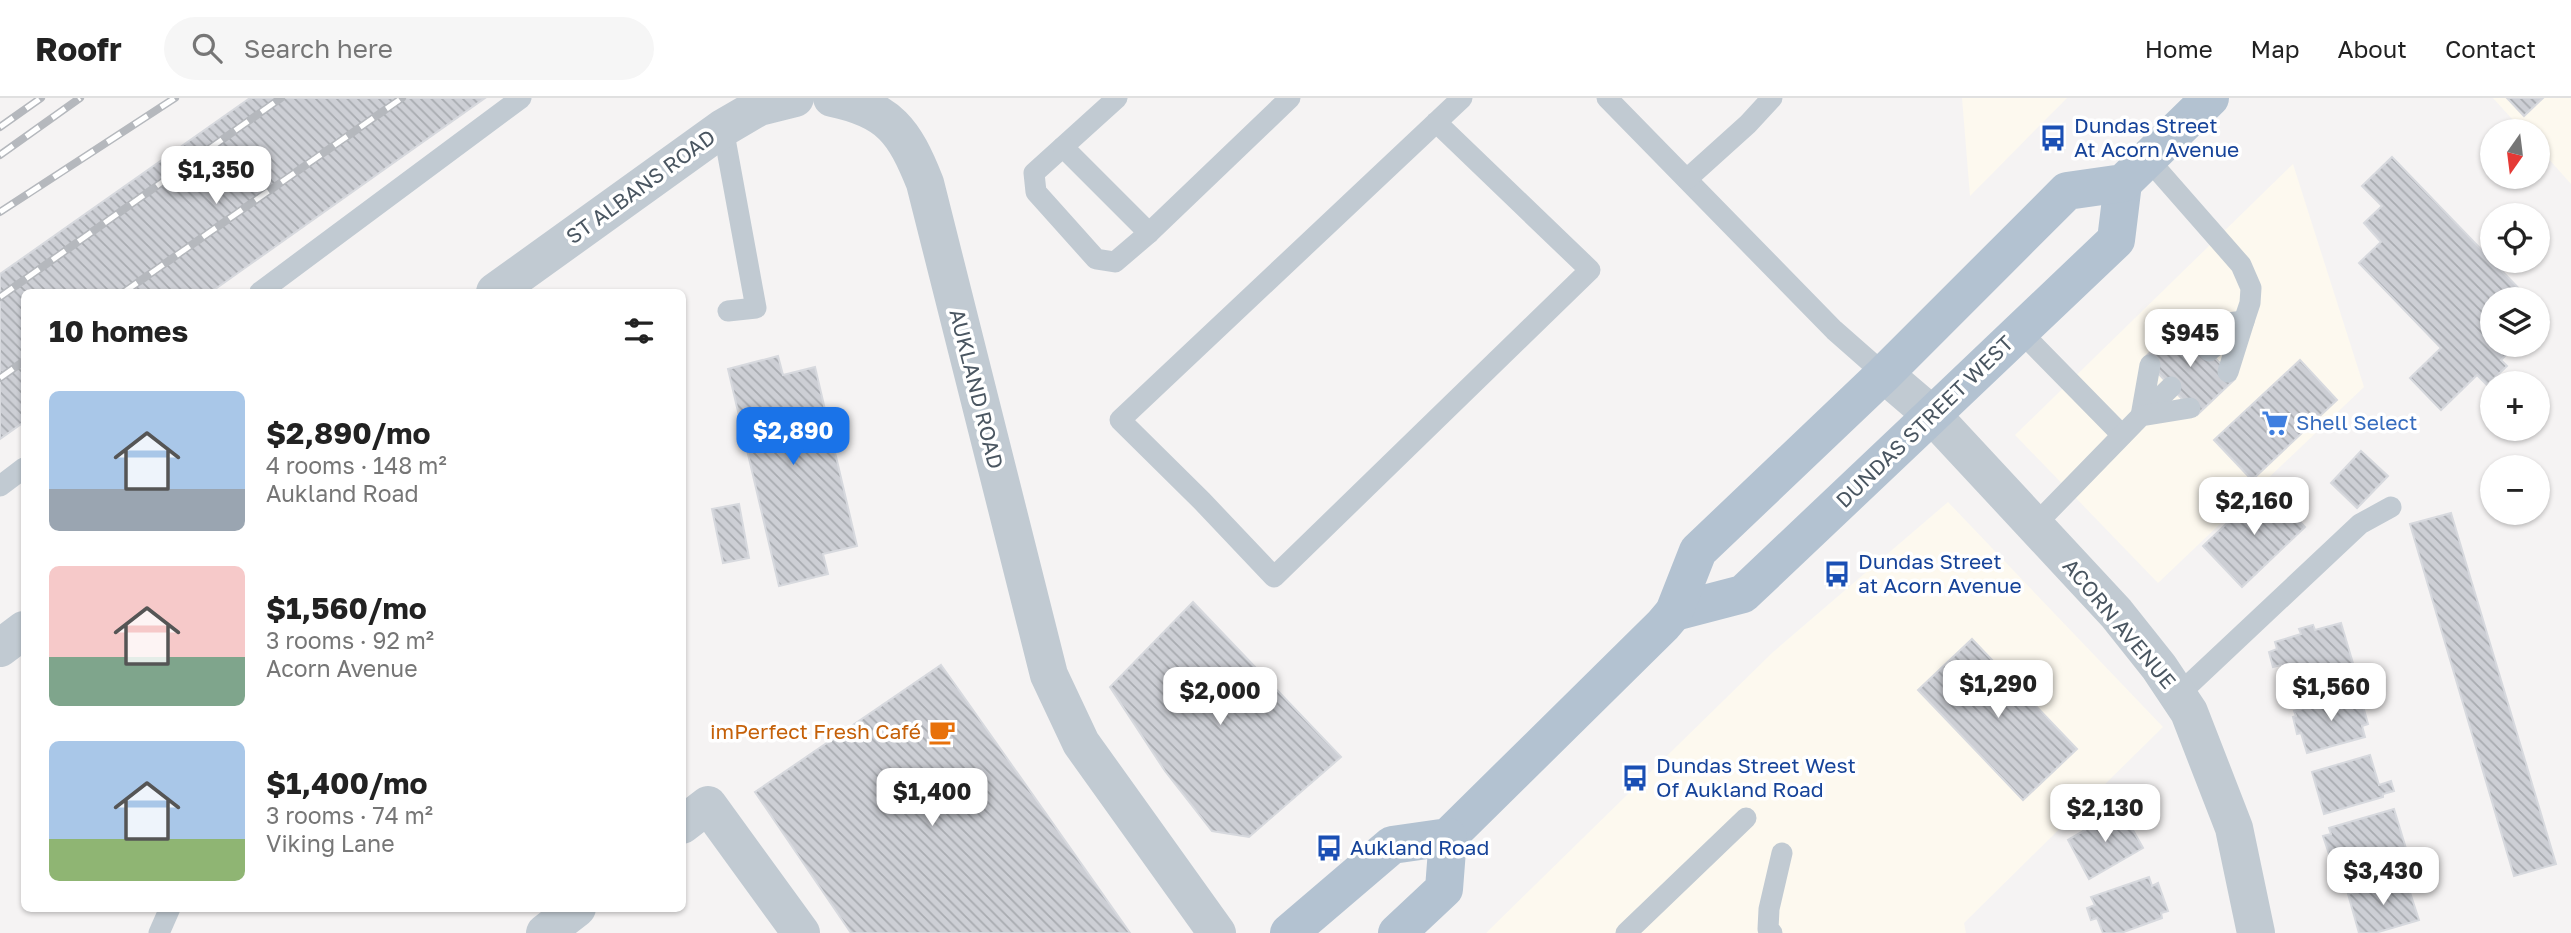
<!DOCTYPE html>
<html lang="en">
<head>
<meta charset="utf-8">
<style>
	:root { --surface:#fff; --page:#f6f6f6; --text:#222; --muted:#767676; --line:#e0e0e0; --accent:#1a73e8 }
	body { margin:0; font-family:"Golos Text",sans-serif; background:var(--page); color:var(--text); height:100vh; display:flex; flex-direction:column; font-size:26px; white-space:nowrap }
	* { box-sizing:border-box; margin:0 }
	p { font-size:23px; color:var(--muted) }
	.icon { flex:none; width:38px; height:38px; fill:none; stroke:currentColor; stroke-width:2; stroke-linecap:round; stroke-linejoin:round }
	.map { position:relative; flex:1; overflow:hidden }
	.side { position:absolute; left:21px; top:191px; width:665px; height:623px; display:flex; flex-direction:column; background:var(--surface); border-radius:10px; box-shadow:0 2px 5px #0004 }
	.side>* { flex:none }
	.needle { width:46px; rotate:194deg }
	.controls { position:absolute; left:2480px; top:21px; display:grid; gap:14px }
	.controls a { display:grid; place-items:center; width:70px; height:70px; border-radius:50%; background:var(--surface); box-shadow:0 2px 5px #0004; font-size:35px }
	.price { position:absolute; translate:-50% -60px; padding:0 16px; border-radius:14px; background:#fff; color:#222; font-size:23px; line-height:46px; filter:drop-shadow(0 2px 4px #0008) }
	.price::after { content:''; position:absolute; left:50%; top:42px; width:21px; height:16px; margin-left:-10px; background:inherit; clip-path:polygon(0 0,100% 0,50% 100%) }
	.price.current { background:var(--accent); color:#fff }
	ul { padding:0; list-style:none }
	li { display:flex; align-items:center; gap:21px; height:175px; padding:0 28px }
	li span { display:grid; place-items:center; flex:none; width:196px; height:140px; border-radius:10px; color:#555 }
	li>.icon { margin-inline-start:auto }
	span .icon { width:84px; height:84px; fill:#fffc; stroke-width:1 }
	li b { font-size:30px }
	h2 { display:flex; justify-content:space-between; align-items:center; height:84px; padding:0 28px; font-size:30px }
	header { display:flex; align-items:center; gap:42px; box-sizing:border-box; height:98px; padding:0 35px; background:var(--surface); border-bottom:2px solid var(--line) }
	header strong { font-size:33px }
	nav { display:flex; gap:38px; margin-inline-start:auto; font-size:24px }
	.search { width:490px; height:63px; background:var(--page); display:flex; align-items:center; gap:18px; box-sizing:border-box; padding:0 24px; border-radius:38px; color:var(--muted); font-size:26px }
	.map>svg:first-child { display:block }
	.commercial { fill:#fdf9ef }
	.building { fill:url(#building-back-hatch); stroke:#d7d9de; stroke-width:2 }
	.lines { fill:none; stroke-linecap:round; stroke-linejoin:round }
	.lane { stroke:#c1cad2; stroke-width:21 }
	.street { stroke:#c1cad2; stroke-width:38 }
	.primary { stroke:#b3c2d1; stroke-width:38 }
	.rail-casing { stroke:#b5b8bd; stroke-width:8 }
	.rail { stroke:#fff; stroke-width:5; stroke-dasharray:16; stroke-linecap:butt }
	.labels { text-anchor:middle; stroke-width:7; stroke-linejoin:round; paint-order:stroke }
	.transit-label { font-size:21px; fill:#164399; stroke:#fff; text-anchor:start }
	.street-label { font-size:21px; fill:#4a5661; stroke:#fff }
	.shop-label { font-size:21px; fill:#366cbe; stroke:#fff; text-anchor:start }
	.food-label { font-size:21px; fill:#c56008; stroke:#fff; text-anchor:end }
</style>
</head>
<body>
<header>
<strong>Roofr</strong>
<div class="search"><svg class="icon" aria-label="search" viewBox="0 0 24 24"><circle cx="10" cy="10" r="6"/><path d="M15 15l6 6"/></svg>Search here</div>
<nav><a>Home</a><a>Map</a><a>About</a><a>Contact</a></nav>
</header>
<div class="map">
<svg width="2571" height="835" viewBox="0 0 2571 835">
	<defs>
		<pattern id="building-back-hatch" width="6" height="6" patternUnits="userSpaceOnUse" patternTransform="scale(1.75)"><rect width="6" height="6" fill="#cdcfd5"/><path d="M-1 5l2 2M0 0l6 6M5-1l2 2" fill="none" stroke="#a8abb0"/></pattern>
	</defs>
	<rect width="100%" height="100%" fill="#f5f3f3"/>
	<!-- commercial -->
	<g class="commercial">
		<polygon points="1962,0 2067,0 1970,98"/>
		<polygon points="2493,0 2571,0 2571,86 2538,49 2538,33 2523,33"/>
		<polygon points="2293,66 2364,289 2158,485 2015,337"/>
		<polygon points="1948,404 2163,629 1964,825 1966,835 1486,835 1772,555"/>
	</g>
	<!-- building -->
	<g class="building">
		<polygon points="250,0 485,0 211,194 24,194 24,324 0,341 0,176"/>
		<polygon points="2507,0 2543,0 2524,18"/>
		<polygon points="2392,59 2529,201 2492,201 2492,247 2523,247 2517,253 2513,250 2501,262 2507,268 2487,287 2477,277 2441,312 2410,280 2441,250 2359,165 2381,144 2364,125 2382,108 2362,88"/>
		<polygon points="2538,210 2549,222 2538,233"/>
		<polygon points="2182,225 2235,281 2197,317 2144,260"/>
		<polygon points="778,258 783,277 815,269 857,448 823,456 828,476 779,488 728,271"/>
		<polygon points="2300,262 2337,302 2252,382 2214,342"/>
		<polygon points="2361,353 2388,378 2357,410 2331,385"/>
		<polygon points="2266,388 2305,429 2242,489 2203,448"/>
		<polygon points="739,406 749,460 723,465 712,411"/>
		<polygon points="2451,415 2556,766 2514,778 2410,426"/>
		<polygon points="1193,504 1341,659 1249,739 1212,733 1165,673 1110,589"/>
		<polygon points="2341,525 2355,572 2287,591 2281,567 2273,569 2269,554 2277,551 2275,544 2301,536 2299,531 2313,527 2315,532"/>
		<polygon points="1972,541 2077,651 2023,702 1918,592"/>
		<polygon points="941,567 961,595 1130,835 851,835 755,694"/>
		<polygon points="2353,596 2357,609 2363,608 2368,626 2362,628 2365,639 2307,655 2301,635 2297,636 2293,619 2296,618 2294,613"/>
		<polygon points="2370,657 2379,687 2391,683 2394,693 2383,696 2383,699 2324,716 2312,674"/>
		<polygon points="2121,711 2143,750 2089,781 2068,742"/>
		<polygon points="2394,711 2408,757 2342,777 2335,754 2329,756 2323,738 2331,736 2329,730"/>
		<polygon points="2149,779 2152,788 2158,785 2168,813 2161,815 2162,820 2121,835 2103,835 2097,820 2091,822 2087,810 2095,807 2091,799"/>
		<polygon points="2405,779 2419,822 2375,835 2359,835 2348,796"/>
	</g>
	<g class="lines">
		<!-- lane -->
		<g class="lane">
			<polyline points="1117,0 1034,75 1036,94 1096,161 1115,164 1149,135 1290,0"/>
			<polyline points="1607,0 1834,232 1884,276"/>
			<polyline points="1436,24 1590,172 1274,479 1202,403 1120,322 1462,0"/>
			<polyline points="723,30 756,210 728,213"/>
			<polyline points="1063,49 1149,135"/>
			<polyline points="2148,61 2241,167 2251,190 2250,205 2244,223 2209,253"/>
			<polyline points="1687,81 1748,26 1772,0"/>
			<polyline points="260,194 521,0"/>
			<polyline points="2187,230 2244,223 2228,274"/>
			<polyline points="2020,233 2122,337"/>
			<polyline points="2141,318 2150,267"/>
			<polyline points="2141,318 2171,289"/>
			<polyline points="0,388 24,370"/>
			<polyline points="2035,427 2141,318 2190,310"/>
			<polyline points="2178,597 2360,426 2391,409"/>
			<polyline points="159,835 170,810"/>
			<polyline points="1626,835 1746,720"/>
			<polyline points="1772,835 1768,831 1769,811 1782,755"/>
		</g>
		<!-- street -->
		<g class="street">
			<path d="M832 0C890 12 904 33 925 85L1049 577 1081 645 1217 835"/>
			<polyline points="495,194 723,30 759,9 795,0"/>
			<polyline points="1884,276 1932,317 2116,515 2159,569 2189,614 2234,730 2256,835"/>
			<polyline points="0,550 24,532"/>
			<polyline points="682,727 708,707 801,835"/>
			<polyline points="545,835 577,810"/>
		</g>
		<!-- primary -->
		<g class="primary">
			<polyline points="1674,514 1743,496 1932,317 2116,142 2123,85"/>
			<polyline points="1289,835 1392,747 1448,739 1663,527 1674,514 1698,453 1884,276 2067,93 2123,85 2210,0"/>
			<polyline points="1397,835 1444,791 1448,739"/>
		</g>
		<!-- rail casing -->
		<g class="rail-casing">
			<g id="rail">
				<polyline points="0,29 41,0"/>
				<polyline points="0,57 80,0"/>
				<polyline points="0,114 175,0"/>
				<polyline points="124,194 402,0"/>
				<polyline points="0,199 281,0"/>
				<polyline points="0,280 24,263"/>
			</g>
		</g>
		<!-- rail -->
		<use href="#rail" class="rail"/>
	</g>
	<!-- icons -->
	<defs>
		<g id="bus-bare" transform="scale(2.1)"><path d="M-5-6H5V4H4V6H2V4H-2V6H-4V4H-5ZM-3.5-4V0h7V-4ZM-3.5 1.2v1.5H-2V1.2ZM2 1.2v1.5H3.5V1.2Z" fill="#1a4fb4" stroke="#fff" stroke-width="2.5" paint-order="stroke"/></g>
		<g id="supermarket-bare" transform="scale(2.1)"><path d="M-6-5.5h2.5l.6 2H6L4.5 2H-2.5L-4.4-4H-6ZM-1.5 3.2a1.3 1.3 0 1 0 .1 0ZM3 3.2a1.3 1.3 0 1 0 .1 0Z" fill="#3f7fe0" stroke="#fff" stroke-width="2.5" paint-order="stroke"/></g>
		<g id="cafe-bare" transform="scale(2.1)"><path d="M-5.5-4.5H6V0H3Q3 3.5 0 3.5H-2.5Q-5.5 3.5-5.5 0ZM3-3.2v2h1.7v-2ZM-6 4.5H4V6H-6Z" fill="#e8710a" stroke="#fff" stroke-width="2.5" paint-order="stroke"/></g>
	</defs>
	<g fill-rule="evenodd">
		<use href="#bus-bare" x="2053" y="40"/>
		<use href="#supermarket-bare" x="2275" y="325"/>
		<use href="#bus-bare" x="1837" y="476"/>
		<use href="#cafe-bare" x="942" y="634"/>
		<use href="#bus-bare" x="1635" y="680"/>
		<use href="#bus-bare" x="1329" y="750"/>
	</g>
	<g class="labels">
		<!-- transit labels -->
		<g class="transit-label">
			<text x="2074" y="35">Dundas Street<tspan x="2074" dy="24">At Acorn Avenue</tspan></text>
			<text x="1858" y="471">Dundas Street<tspan x="1858" dy="24">at Acorn Avenue</tspan></text>
			<text x="1656" y="675">Dundas Street West<tspan x="1656" dy="24">Of Aukland Road</tspan></text>
			<text x="1350" y="757">Aukland Road</text>
		</g>
		<!-- street labels -->
		<g class="street-label">
			<text transform="translate(641 89) rotate(-36)" y="7">ST ALBANS ROAD</text>
			<text transform="translate(976 291) rotate(76)" y="7">AUKLAND ROAD</text>
			<text transform="translate(1925 324) rotate(-44)" y="7">DUNDAS STREET WEST</text>
			<text transform="translate(2119 526) rotate(50)" y="7">ACORN AVENUE</text>
		</g>
		<!-- shop labels -->
		<g class="shop-label">
			<text x="2296" y="332">Shell Select</text>
		</g>
		<!-- food labels -->
		<g class="food-label">
			<text x="921" y="641">imPerfect Fresh Café</text>
		</g>
	</g>
</svg>
<div class="controls">
<a><svg class="needle" viewBox="-14 -14 28 28"><path d="M0-13l5 13h-10z" fill="#e53935"/><path d="M0 13l5-13h-10z" fill="#767676"/></svg></a>
<a><svg class="icon" aria-label="locate" viewBox="0 0 24 24"><circle cx="12" cy="12" r="6"/><path d="M12 2v4M12 18v4M2 12h4M18 12h4"/></svg></a>
<a><svg class="icon" aria-label="layers" viewBox="0 0 24 24"><path d="M12 4l9 5-9 5-9-5zM3 14l9 5 9-5"/></svg></a>
<a>+</a>
<a>−</a>
</div>
<b class="price" style="left:216px;top:108px">$1,350</b>
<b class="price" style="left:2190px;top:271px">$945</b>
<b class="price current" style="left:793px;top:369px">$2,890</b>
<b class="price" style="left:2254px;top:439px">$2,160</b>
<b class="price" style="left:1998px;top:622px">$1,290</b>
<b class="price" style="left:2331px;top:625px">$1,560</b>
<b class="price" style="left:1220px;top:629px">$2,000</b>
<b class="price" style="left:932px;top:730px">$1,400</b>
<b class="price" style="left:2105px;top:746px">$2,130</b>
<b class="price" style="left:2383px;top:809px">$3,430</b>
<section class="side">
<h2>10 homes<svg class="icon" aria-label="filters" viewBox="0 0 24 24"><path d="M4 7h16M4 17h16"/><circle cx="9" cy="7" r="2"/><circle cx="15" cy="17" r="2"/></svg></h2>
<ul>
<li><span style="background:linear-gradient(#a9c7e8 70%,#9aa5b1 0)"><svg class="icon" aria-label="home" viewBox="0 0 24 24"><path d="M3 11l9-7 9 7M6 9v11h12V9"/></svg></span><div><b>$2,890/mo</b><p>4 rooms · 148 m²</p><p>Aukland Road</p></div></li>
<li><span style="background:linear-gradient(#f6c9c9 65%,#7fa58c 0)"><svg class="icon" aria-label="home" viewBox="0 0 24 24"><path d="M3 11l9-7 9 7M6 9v11h12V9"/></svg></span><div><b>$1,560/mo</b><p>3 rooms · 92 m²</p><p>Acorn Avenue</p></div></li>
<li><span style="background:linear-gradient(#a9c7e8 70%,#8fb573 0)"><svg class="icon" aria-label="home" viewBox="0 0 24 24"><path d="M3 11l9-7 9 7M6 9v11h12V9"/></svg></span><div><b>$1,400/mo</b><p>3 rooms · 74 m²</p><p>Viking Lane</p></div></li>
</ul>
</section>
</div>
</body>
</html>
